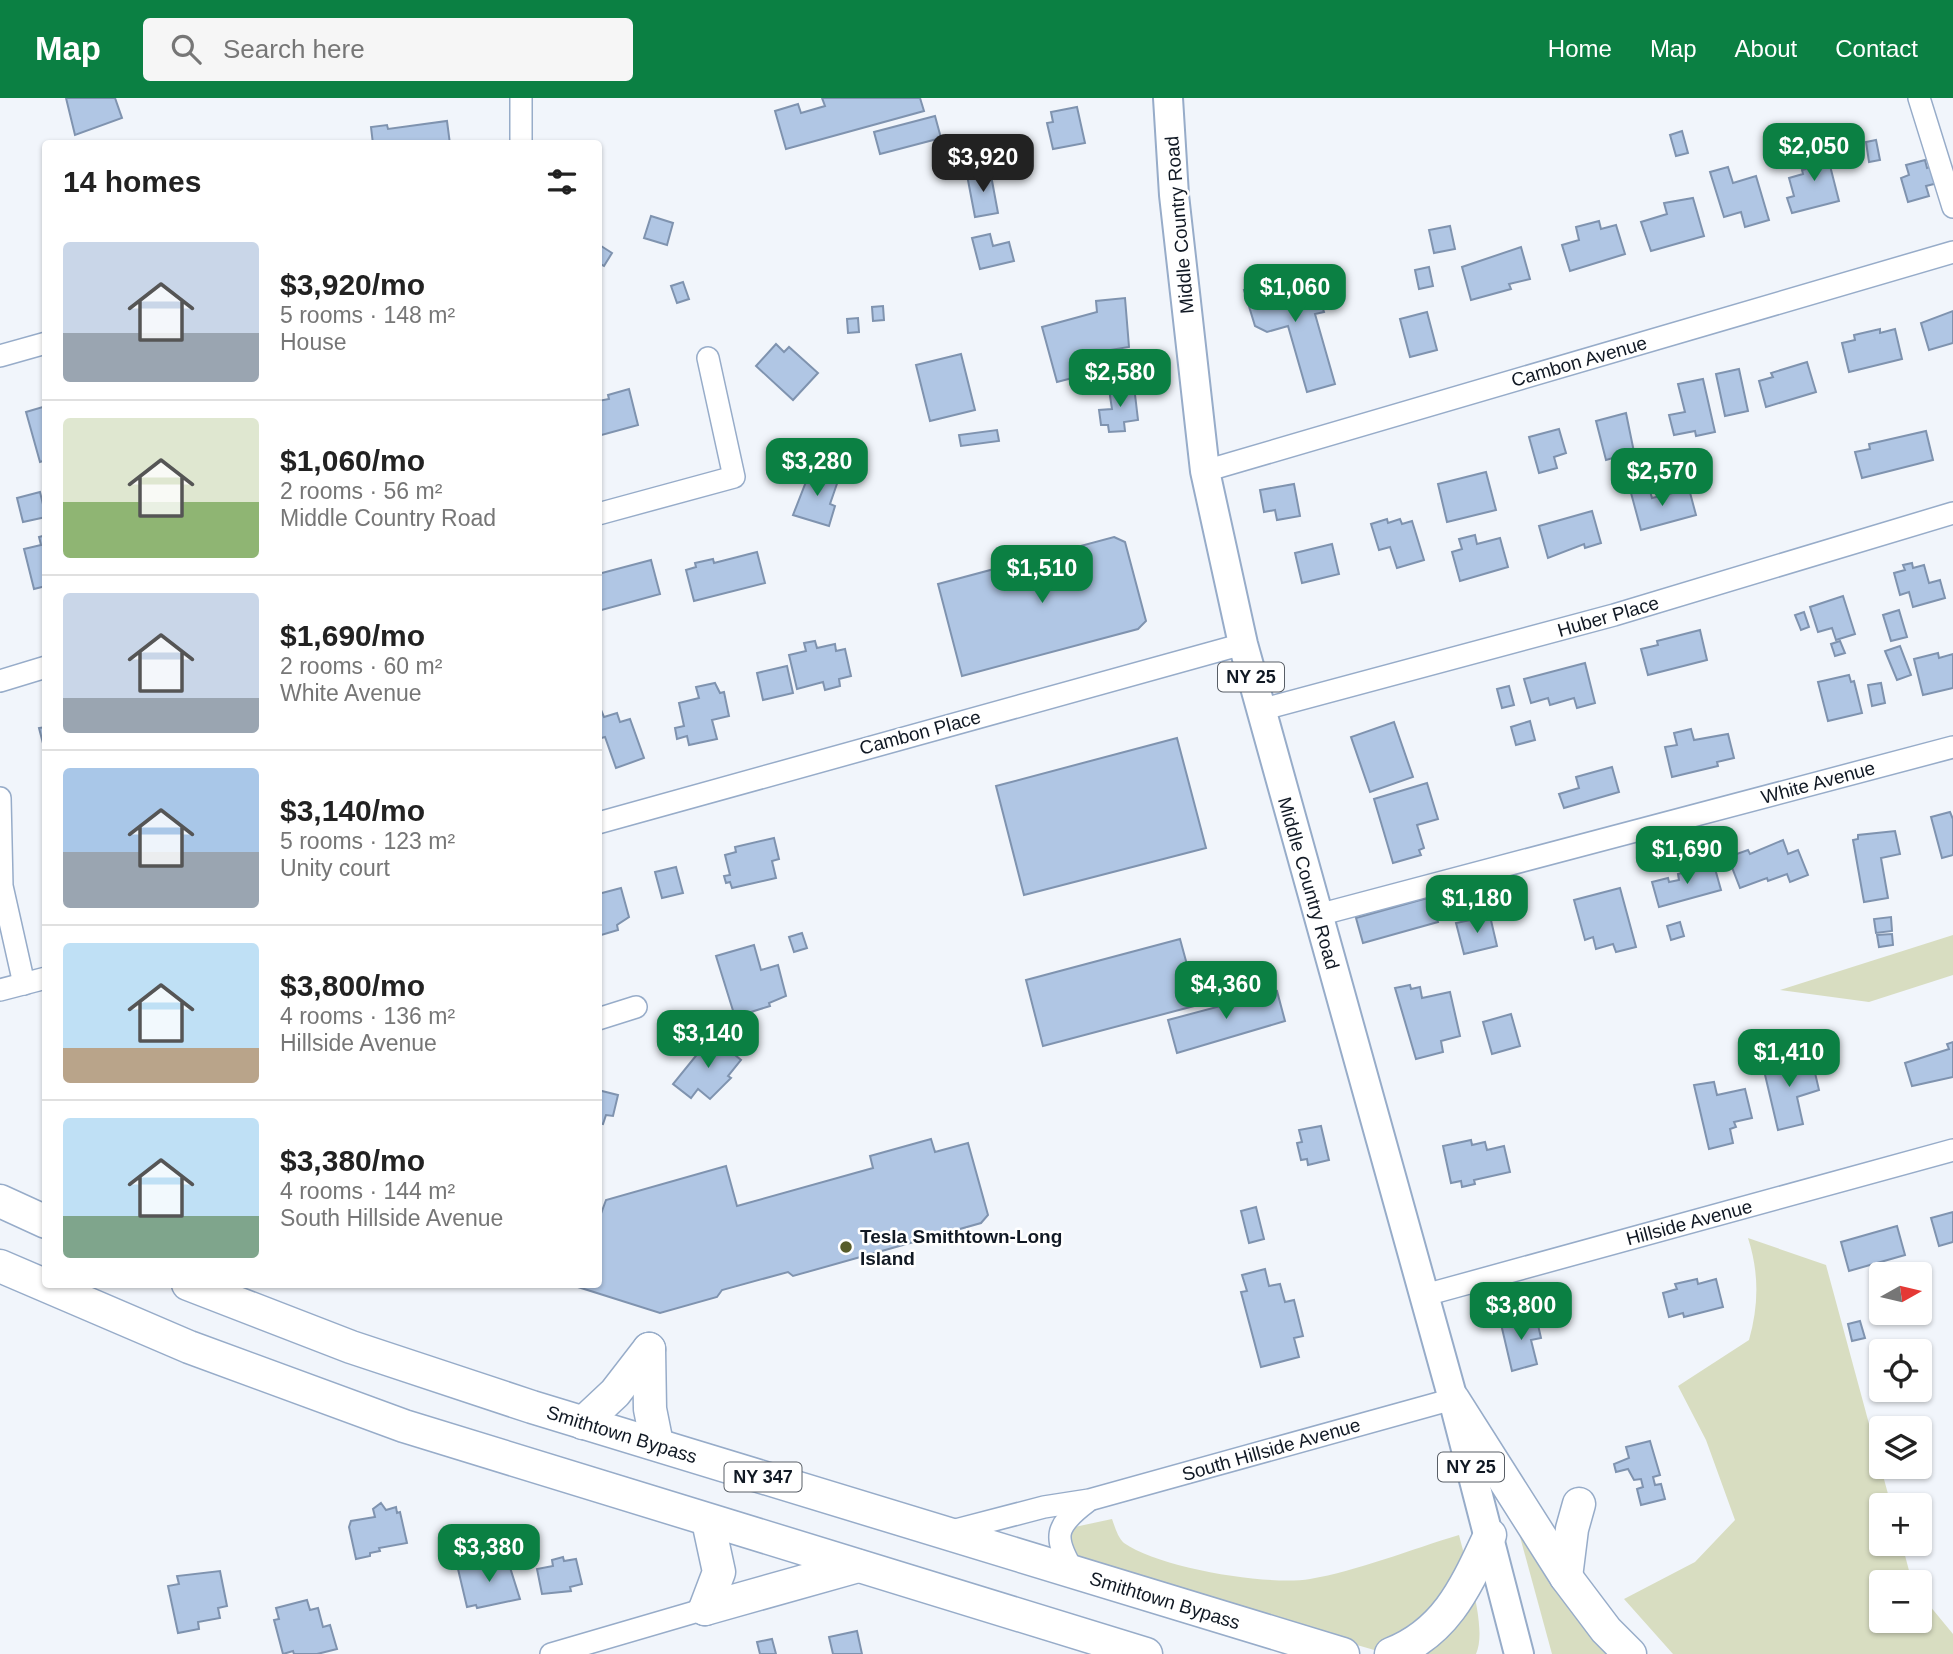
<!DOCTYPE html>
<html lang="en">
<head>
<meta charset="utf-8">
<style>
	:root { --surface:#fff; --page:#f6f6f6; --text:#222; --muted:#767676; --line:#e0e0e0; --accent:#0b8043 }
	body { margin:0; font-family:Helvetica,sans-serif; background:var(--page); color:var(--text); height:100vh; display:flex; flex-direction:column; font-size:26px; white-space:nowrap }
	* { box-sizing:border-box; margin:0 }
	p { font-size:23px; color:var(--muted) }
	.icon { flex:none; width:38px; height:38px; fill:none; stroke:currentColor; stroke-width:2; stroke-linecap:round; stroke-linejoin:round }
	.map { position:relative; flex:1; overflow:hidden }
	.sheet { position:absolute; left:42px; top:42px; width:560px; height:1148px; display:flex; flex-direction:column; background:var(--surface); border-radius:7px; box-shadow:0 2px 5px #0004 }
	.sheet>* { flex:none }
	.needle { width:46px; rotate:82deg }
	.fabs { position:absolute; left:1869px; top:1164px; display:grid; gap:14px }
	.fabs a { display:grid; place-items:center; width:63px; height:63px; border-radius:7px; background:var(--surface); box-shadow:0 2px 5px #0004; font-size:35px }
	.price { position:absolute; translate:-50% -60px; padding:0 16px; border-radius:14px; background:var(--accent); color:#fff; font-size:23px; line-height:46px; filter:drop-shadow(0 2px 4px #0008) }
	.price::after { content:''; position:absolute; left:50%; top:42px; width:21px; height:16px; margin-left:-10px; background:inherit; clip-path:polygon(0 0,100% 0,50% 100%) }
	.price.current { background:#222; color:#fff }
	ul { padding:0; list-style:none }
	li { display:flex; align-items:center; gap:21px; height:175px; padding:0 21px }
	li+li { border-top:2px solid var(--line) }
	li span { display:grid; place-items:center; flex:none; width:196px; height:140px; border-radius:7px; color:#555 }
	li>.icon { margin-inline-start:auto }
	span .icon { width:84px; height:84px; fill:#fffc; stroke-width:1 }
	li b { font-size:30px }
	h2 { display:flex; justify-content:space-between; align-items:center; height:84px; padding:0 21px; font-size:30px }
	header { display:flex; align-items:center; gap:42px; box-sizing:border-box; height:98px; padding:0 35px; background:var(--accent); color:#fff }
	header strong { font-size:33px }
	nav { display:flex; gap:38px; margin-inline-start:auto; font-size:24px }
	.search { width:490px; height:63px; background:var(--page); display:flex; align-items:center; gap:18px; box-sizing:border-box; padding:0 24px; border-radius:7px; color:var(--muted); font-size:26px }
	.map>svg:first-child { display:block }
	.green { fill:#d8ddc1 }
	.building { fill:#b0c6e4; stroke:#7f93af; stroke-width:2 }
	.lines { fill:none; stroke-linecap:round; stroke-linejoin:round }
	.minor-casing { stroke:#97acc9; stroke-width:24 }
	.major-casing { stroke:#97acc9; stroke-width:32 }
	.highway-casing { stroke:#97acc9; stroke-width:35 }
	.minor { stroke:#fff; stroke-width:21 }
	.major { stroke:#fff; stroke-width:28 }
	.highway { stroke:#fff; stroke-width:32 }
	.poi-dot { fill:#575c2a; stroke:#fff; stroke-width:2.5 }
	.labels { text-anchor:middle; stroke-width:5; stroke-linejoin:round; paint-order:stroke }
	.shield { fill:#fff; stroke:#585e66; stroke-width:2 }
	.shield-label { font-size:18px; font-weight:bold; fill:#111924 }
	.street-label { font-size:19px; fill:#111924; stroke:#fff }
	.poi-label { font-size:19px; font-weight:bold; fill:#111924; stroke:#fff; text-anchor:start }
</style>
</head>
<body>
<header>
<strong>Map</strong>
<div class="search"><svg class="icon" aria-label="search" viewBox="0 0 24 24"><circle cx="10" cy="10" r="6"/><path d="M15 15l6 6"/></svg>Search here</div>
<nav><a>Home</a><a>Map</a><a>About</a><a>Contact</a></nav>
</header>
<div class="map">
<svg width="1953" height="1556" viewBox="0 0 1953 1556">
	<rect width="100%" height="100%" fill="#f1f5fb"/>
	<!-- green -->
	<g class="green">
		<polygon points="1953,837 1953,877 1869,904 1780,892"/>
		<path d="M1748 1140 1826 1167 1891 1407H1881V1446H1902L1912 1484H1881V1522H1920V1496L1953 1536V1556H1673L1624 1501 1695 1464 1735 1422 1706 1342 1678 1288 1749 1242C1759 1207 1759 1174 1748 1140Z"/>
		<polygon points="1510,1402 1615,1556 1552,1556"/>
		<path d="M1112 1421C1115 1429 1118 1440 1124 1445 1159 1470 1268 1488 1310 1481 1357 1473 1412 1451 1459 1437 1466 1466 1488 1530 1476 1556H1388L1071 1464 1070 1430Z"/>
	</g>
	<!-- building -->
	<g class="building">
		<polygon points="66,0 115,0 122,20 75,37"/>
		<polygon points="822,0 920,0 924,13 786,51 775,13 798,6 801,15 825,8"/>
		<polygon points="1077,9 1085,45 1053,51 1047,25 1053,24 1051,14"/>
		<polygon points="935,18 941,40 880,56 874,34"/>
		<polygon points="447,23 450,46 373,46 371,29 387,27 388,31"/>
		<polygon points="1682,33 1688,55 1676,58 1670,37"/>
		<polygon points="1876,42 1880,62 1869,64 1866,44"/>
		<polygon points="1857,45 1860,61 1847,64 1843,47"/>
		<polygon points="1825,48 1839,103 1792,115 1787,100 1794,98 1789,80 1803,76 1802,72 1809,70 1804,55"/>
		<polygon points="1013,50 1015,60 996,64 995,53"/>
		<polygon points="1015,62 1018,72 1000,77 997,66"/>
		<polygon points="1925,62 1927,70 1933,68 1938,85 1926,88 1929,98 1908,104 1901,80 1909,77 1906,67"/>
		<polygon points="1728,69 1733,85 1756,78 1769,122 1745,129 1741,114 1724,119 1710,74"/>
		<polygon points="990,72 998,115 975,119 967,77"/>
		<polygon points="1693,100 1704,138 1651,153 1641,124 1667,116 1664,105"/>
		<polygon points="651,118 673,125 667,147 644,140"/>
		<polygon points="1599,123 1601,131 1616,127 1625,156 1570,173 1562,147 1579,142 1576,129"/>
		<polygon points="1450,128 1455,151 1434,155 1429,132"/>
		<polygon points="990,136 993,148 1009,144 1014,163 980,171 972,140"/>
		<polygon points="598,146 612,155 604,168 598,165"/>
		<polygon points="1521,149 1530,181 1509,186 1511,191 1471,202 1462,169"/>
		<polygon points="1429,169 1433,188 1419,191 1415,172"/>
		<polygon points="1312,177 1324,214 1315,216 1335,286 1307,294 1288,228 1267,234 1255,228 1244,192 1268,185 1269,189"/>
		<polygon points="683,184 689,201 677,205 671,188"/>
		<polygon points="1125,200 1129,249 1098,254 1103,272 1057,284 1042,229 1097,214 1096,203"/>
		<polygon points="883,208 884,222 873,223 872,209"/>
		<polygon points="1953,213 1953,245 1929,252 1921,225"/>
		<polygon points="1427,214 1437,252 1410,259 1400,221"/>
		<polygon points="858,220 859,234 848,235 847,221"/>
		<polygon points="1880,231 1880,235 1895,231 1902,261 1849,274 1842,245 1855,242 1854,237"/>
		<polygon points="776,246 784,254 789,249 818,275 793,302 756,268"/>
		<polygon points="961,256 975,312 930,323 916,267"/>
		<polygon points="1807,264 1816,294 1766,309 1759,283 1773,279 1771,275"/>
		<polygon points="1739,271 1748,313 1725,318 1716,276"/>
		<polygon points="1703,281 1715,334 1696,338 1695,333 1674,337 1669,317 1685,314 1678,286"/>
		<polygon points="1134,288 1138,322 1124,324 1125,333 1109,334 1108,327 1101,327 1099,312 1112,311 1109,291"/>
		<polygon points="629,291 638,327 598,338 598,303 609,301 608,297"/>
		<polygon points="46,308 46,362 40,364 26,314"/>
		<polygon points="1626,315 1634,354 1606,362 1596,323"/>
		<polygon points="1559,331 1566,355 1554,359 1557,370 1539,375 1529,339"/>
		<polygon points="997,332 999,343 961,348 959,337"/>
		<polygon points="1926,333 1933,362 1862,380 1855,354 1870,351 1869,346"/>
		<polygon points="811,371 839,380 830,406 835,408 829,428 793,417"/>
		<polygon points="1486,374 1496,412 1447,424 1438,386"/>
		<polygon points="1294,386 1300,418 1277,422 1275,412 1264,414 1260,392"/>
		<polygon points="1649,390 1652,400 1689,391 1696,417 1641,432 1631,395"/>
		<polygon points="40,394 46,419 23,424 17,400"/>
		<polygon points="1592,413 1601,445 1585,450 1584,446 1548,460 1539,428"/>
		<polygon points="1387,421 1388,425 1400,421 1402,426 1412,423 1424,462 1397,470 1390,449 1379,452 1371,426"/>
		<polygon points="46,437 46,488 34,491 24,451 41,447 39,439"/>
		<polygon points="1475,437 1477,446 1500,440 1508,469 1460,483 1452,454 1462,451 1459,441"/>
		<polygon points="1114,439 1125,444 1146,523 1138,531 962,578 938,486"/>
		<polygon points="1332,446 1339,476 1302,485 1295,455"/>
		<polygon points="757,454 765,485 694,503 686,472 696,469 695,465 713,461 714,465"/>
		<polygon points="651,462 660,496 598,513 598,476"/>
		<polygon points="1912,465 1913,470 1924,467 1929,485 1940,482 1945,500 1913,509 1909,494 1900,497 1894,475 1905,472 1903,467"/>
		<polygon points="1843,498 1855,536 1836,542 1832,530 1818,534 1810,509"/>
		<polygon points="1899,512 1907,539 1891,543 1883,517"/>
		<polygon points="1804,514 1809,529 1801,532 1795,517"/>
		<polygon points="1700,532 1707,562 1648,577 1641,551 1658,547 1657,543"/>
		<polygon points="815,543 817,550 835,546 836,553 845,551 851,578 839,581 840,588 825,592 823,584 797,591 789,557 806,553 804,545"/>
		<polygon points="1840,543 1845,555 1835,558 1831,546"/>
		<polygon points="1900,548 1911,577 1897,582 1885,553"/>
		<polygon points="1938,555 1939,560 1953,556 1953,590 1923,597 1914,561"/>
		<polygon points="1585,565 1595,605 1577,610 1574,600 1550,607 1548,600 1531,605 1524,581"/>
		<polygon points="787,568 793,595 763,602 757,575"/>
		<polygon points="1849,577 1851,584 1854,583 1862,615 1828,623 1818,584"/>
		<polygon points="715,585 720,595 724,594 729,618 712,622 717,641 689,647 687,638 677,641 675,630 684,628 679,605 699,600 696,589"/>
		<polygon points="1881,585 1885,605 1872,608 1868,587"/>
		<polygon points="1509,588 1514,607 1502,610 1497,591"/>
		<polygon points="601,612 604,619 617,615 620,624 630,621 644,660 616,670 605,639 598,641 598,613"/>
		<polygon points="1530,623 1535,642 1516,647 1511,629"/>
		<polygon points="1394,624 1413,679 1370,694 1351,639"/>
		<polygon points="46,629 46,657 39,630"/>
		<polygon points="1691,631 1694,642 1728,636 1734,660 1717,664 1718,668 1672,679 1665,649 1677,647 1674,635"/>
		<polygon points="1177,640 1206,750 1024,797 996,688"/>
		<polygon points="1612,669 1619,694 1564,710 1559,696 1579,690 1576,679"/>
		<polygon points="1427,685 1438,721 1417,727 1424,750 1419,752 1421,757 1393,765 1374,701"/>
		<polygon points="1950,714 1953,721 1953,757 1942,760 1931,719"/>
		<polygon points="1895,733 1900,756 1881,760 1888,800 1864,804 1853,742 1858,741 1858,737"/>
		<polygon points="774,740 779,761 772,763 776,780 732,790 730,784 726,785 724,778 730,777 725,757 736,754 735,749"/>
		<polygon points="1783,742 1788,756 1798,752 1808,777 1790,784 1787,776 1768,783 1767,780 1740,790 1728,759 1748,752 1750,756"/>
		<polygon points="1714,767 1721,792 1659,809 1652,784 1668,780 1669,784 1679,782 1678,776"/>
		<polygon points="676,769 683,795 662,800 655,774"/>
		<polygon points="621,790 629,819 617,827 618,832 598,838 598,796"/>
		<polygon points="1620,790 1636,849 1616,854 1613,846 1596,851 1593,839 1585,842 1574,802"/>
		<polygon points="1431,799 1438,824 1363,845 1356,820"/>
		<polygon points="1490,818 1497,848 1464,856 1456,825"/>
		<polygon points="1891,819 1892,833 1876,835 1874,821"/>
		<polygon points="1680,824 1684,838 1671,842 1667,828"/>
		<polygon points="802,835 807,850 794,854 789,839"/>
		<polygon points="1892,836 1893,847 1879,849 1877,837"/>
		<polygon points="1180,841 1198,907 1043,948 1026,882"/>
		<polygon points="754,847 761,872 778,867 786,898 769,905 770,908 735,919 716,858"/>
		<polygon points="1410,887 1411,891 1420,889 1422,900 1450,894 1460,938 1441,943 1443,954 1416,961 1395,890"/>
		<polygon points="1277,893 1285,923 1177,955 1168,922"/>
		<polygon points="1511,916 1520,948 1492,956 1483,924"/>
		<polygon points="712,938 741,962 728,978 731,980 710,1001 698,991 691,1000 673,986"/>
		<polygon points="1953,944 1953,979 1912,988 1905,965 1949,951 1947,946"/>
		<polygon points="1784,959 1786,968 1812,962 1819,992 1797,999 1803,1026 1778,1032 1762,964"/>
		<polygon points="1714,984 1717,997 1745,991 1752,1020 1734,1024 1736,1029 1730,1031 1733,1045 1709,1051 1694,987"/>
		<polygon points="598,992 618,997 613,1018 606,1017 603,1026 598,1025"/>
		<polygon points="1321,1028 1329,1062 1308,1067 1307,1061 1301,1062 1297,1045 1302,1044 1299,1032"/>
		<polygon points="931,1041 935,1054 968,1045 988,1117 981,1125 793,1178 788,1174 722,1192 717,1199 660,1215 578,1189 579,1186 598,1186 598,1124 606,1102 726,1068 737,1108 873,1070 870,1058"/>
		<polygon points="1471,1042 1472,1047 1485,1044 1487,1052 1504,1048 1510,1074 1474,1082 1475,1086 1462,1089 1461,1083 1451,1085 1443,1048"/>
		<polygon points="1256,1109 1264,1141 1249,1145 1241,1113"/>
		<polygon points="1953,1114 1953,1144 1939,1148 1931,1120"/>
		<polygon points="1897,1128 1905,1157 1849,1173 1841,1144"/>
		<polygon points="1265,1171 1269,1188 1280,1186 1285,1204 1294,1202 1303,1238 1294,1240 1299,1259 1261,1269 1241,1194 1247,1193 1242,1177"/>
		<polygon points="1697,1181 1698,1186 1716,1181 1723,1209 1684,1219 1683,1215 1669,1219 1663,1195 1677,1191 1675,1186"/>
		<polygon points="1536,1218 1541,1240 1531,1242 1537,1266 1512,1273 1501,1226"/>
		<polygon points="1860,1223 1865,1240 1852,1243 1848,1226"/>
		<polygon points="1650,1343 1660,1377 1653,1379 1655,1387 1661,1386 1665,1401 1641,1407 1637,1391 1643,1389 1641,1381 1634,1382 1628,1371 1616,1374 1614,1366 1629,1360 1626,1349"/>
		<polygon points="381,1405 386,1412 396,1409 397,1415 400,1414 407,1445 379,1450 380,1453 370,1455 370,1458 356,1461 349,1429 351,1423 375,1419 373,1411"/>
		<polygon points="563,1459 564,1463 576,1461 582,1486 570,1489 571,1493 542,1496 537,1471 553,1468 552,1462"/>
		<polygon points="507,1460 520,1501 477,1510 476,1507 467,1509 458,1471"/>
		<polygon points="220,1473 227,1508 218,1510 220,1520 198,1524 199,1531 178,1535 168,1488 179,1486 177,1478"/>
		<polygon points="307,1502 310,1512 318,1510 323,1529 330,1527 337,1551 317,1556 294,1556 293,1553 283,1556 274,1522 279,1521 276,1510"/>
		<polygon points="857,1533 862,1556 833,1556 829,1539"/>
		<polygon points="772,1541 776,1556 760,1556 757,1544"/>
	</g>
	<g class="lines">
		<!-- minor casing -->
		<g class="minor-casing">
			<g id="minor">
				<polyline points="521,0 521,46"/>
				<polyline points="1919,0 1953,109"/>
				<polyline points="0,258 46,245"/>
				<polyline points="1205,373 1953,154"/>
				<polyline points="598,416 734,379 708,260"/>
				<polyline points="0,583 46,569"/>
				<polyline points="1260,612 1614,517 1953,415"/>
				<polyline points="0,700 2,788 24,886"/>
				<polyline points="598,725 1243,546"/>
				<polyline points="1318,817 1953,649"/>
				<polyline points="0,892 46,880"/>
				<polyline points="598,921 636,909"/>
				<polyline points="1425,1197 1953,1052"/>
				<polyline points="948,1434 1044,1409 1089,1402 1453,1301"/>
				<path d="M1074 1474C1053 1439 1054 1429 1087 1404"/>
				<polyline points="551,1556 705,1511"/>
			</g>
		</g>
		<!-- major casing -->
		<g class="major-casing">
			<polyline id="major" points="1168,0 1174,97 1205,373 1243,546 1453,1301 1519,1556"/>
		</g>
		<!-- highway casing -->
		<g class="highway-casing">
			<g id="highway">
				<polyline points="0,1103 46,1124"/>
				<polyline points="0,1168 189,1249 404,1328 1146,1556"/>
				<polyline points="188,1186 351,1249 532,1309 1343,1556"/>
				<polyline points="649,1251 650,1311 657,1346"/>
				<polyline points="1453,1301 1566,1479 1606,1532 1630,1556"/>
				<polyline points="583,1325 615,1295 649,1251"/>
				<polyline points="1566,1479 1572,1431 1579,1406"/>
				<polyline points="705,1511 858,1468"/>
				<polyline points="705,1511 719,1474 708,1423"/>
				<path d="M1391 1556C1447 1534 1466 1488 1490 1437"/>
			</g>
		</g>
		<!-- minor -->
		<use href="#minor" class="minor"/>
		<!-- major -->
		<use href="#major" class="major"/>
		<!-- highway -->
		<use href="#highway" class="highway"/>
	</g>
	<!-- markers -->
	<circle class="poi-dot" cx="846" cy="1149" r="7"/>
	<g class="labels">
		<!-- shield labels -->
		<g class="shield">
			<rect x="1218" y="564.5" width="66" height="29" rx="5"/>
			<rect x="1438" y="1354.5" width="66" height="29" rx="5"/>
			<rect x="724.5" y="1364.5" width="77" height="29" rx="5"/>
		</g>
		<g class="shield-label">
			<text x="1251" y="585">NY 25</text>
			<text x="1471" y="1375">NY 25</text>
			<text x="763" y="1385">NY 347</text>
		</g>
		<!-- street labels -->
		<g class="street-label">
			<text transform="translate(1179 127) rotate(-95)" y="7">Middle Country Road</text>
			<text transform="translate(1579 263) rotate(-16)" y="7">Cambon Avenue</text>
			<text transform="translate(1608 518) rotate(-16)" y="7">Huber Place</text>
			<text transform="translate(920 634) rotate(-15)" y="7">Cambon Place</text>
			<text transform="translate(1818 684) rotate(-15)" y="7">White Avenue</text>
			<text transform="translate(1309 785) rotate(74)" y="7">Middle Country Road</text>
			<text transform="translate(1689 1124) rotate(-15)" y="7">Hillside Avenue</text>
			<text transform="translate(622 1336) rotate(17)" y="7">Smithtown Bypass</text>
			<text transform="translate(1271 1351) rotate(-16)" y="7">South Hillside Avenue</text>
			<text transform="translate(1165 1502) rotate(17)" y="7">Smithtown Bypass</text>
		</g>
		<!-- poi labels -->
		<g class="poi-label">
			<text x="860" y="1145">Tesla Smithtown-Long<tspan x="860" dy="22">Island</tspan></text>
		</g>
	</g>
</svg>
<div class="fabs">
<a><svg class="needle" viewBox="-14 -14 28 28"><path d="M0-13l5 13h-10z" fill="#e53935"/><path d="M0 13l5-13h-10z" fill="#767676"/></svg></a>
<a><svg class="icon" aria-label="locate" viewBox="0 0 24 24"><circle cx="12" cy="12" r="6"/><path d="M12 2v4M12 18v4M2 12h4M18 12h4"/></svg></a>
<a><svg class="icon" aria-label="layers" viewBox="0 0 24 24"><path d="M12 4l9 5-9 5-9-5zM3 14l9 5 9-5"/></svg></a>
<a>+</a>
<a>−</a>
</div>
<b class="price" style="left:1814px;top:85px">$2,050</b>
<b class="price current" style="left:983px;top:96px">$3,920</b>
<b class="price" style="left:1295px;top:226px">$1,060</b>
<b class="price" style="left:1120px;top:311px">$2,580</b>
<b class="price" style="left:817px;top:400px">$3,280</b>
<b class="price" style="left:1662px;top:410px">$2,570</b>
<b class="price" style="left:1042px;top:507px">$1,510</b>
<b class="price" style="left:1687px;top:788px">$1,690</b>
<b class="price" style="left:1477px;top:837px">$1,180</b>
<b class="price" style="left:1226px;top:923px">$4,360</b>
<b class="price" style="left:708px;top:972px">$3,140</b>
<b class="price" style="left:1789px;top:991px">$1,410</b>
<b class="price" style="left:1521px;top:1244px">$3,800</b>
<b class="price" style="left:489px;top:1486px">$3,380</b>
<section class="sheet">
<h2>14 homes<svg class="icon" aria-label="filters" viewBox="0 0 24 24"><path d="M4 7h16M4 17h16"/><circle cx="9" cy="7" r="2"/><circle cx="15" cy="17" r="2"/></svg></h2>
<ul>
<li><span style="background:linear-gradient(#c9d6e8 65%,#9aa5b1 0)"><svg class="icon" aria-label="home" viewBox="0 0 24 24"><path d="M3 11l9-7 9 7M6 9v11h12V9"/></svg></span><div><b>$3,920/mo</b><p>5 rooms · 148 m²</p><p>House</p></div></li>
<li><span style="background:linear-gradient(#dfe7d0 60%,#8fb573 0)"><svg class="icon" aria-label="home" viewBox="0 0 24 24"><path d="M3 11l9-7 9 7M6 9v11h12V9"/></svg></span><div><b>$1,060/mo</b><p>2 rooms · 56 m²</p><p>Middle Country Road</p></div></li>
<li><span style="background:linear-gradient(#c9d6e8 75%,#9aa5b1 0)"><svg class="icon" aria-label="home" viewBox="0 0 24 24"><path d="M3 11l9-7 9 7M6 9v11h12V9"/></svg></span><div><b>$1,690/mo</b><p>2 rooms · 60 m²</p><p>White Avenue</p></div></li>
<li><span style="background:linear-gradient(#a9c7e8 60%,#9aa5b1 0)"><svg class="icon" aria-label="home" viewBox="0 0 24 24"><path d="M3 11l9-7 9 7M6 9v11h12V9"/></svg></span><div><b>$3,140/mo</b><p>5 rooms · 123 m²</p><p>Unity court</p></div></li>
<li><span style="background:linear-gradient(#bfe0f5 75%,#b9a48a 0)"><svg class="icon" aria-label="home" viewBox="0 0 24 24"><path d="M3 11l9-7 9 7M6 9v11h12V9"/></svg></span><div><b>$3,800/mo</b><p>4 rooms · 136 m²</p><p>Hillside Avenue</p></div></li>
<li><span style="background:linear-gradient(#bfe0f5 70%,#7fa58c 0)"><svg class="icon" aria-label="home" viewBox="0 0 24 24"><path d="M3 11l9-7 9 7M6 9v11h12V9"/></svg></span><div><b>$3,380/mo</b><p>4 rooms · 144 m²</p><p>South Hillside Avenue</p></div></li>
</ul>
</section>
</div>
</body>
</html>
